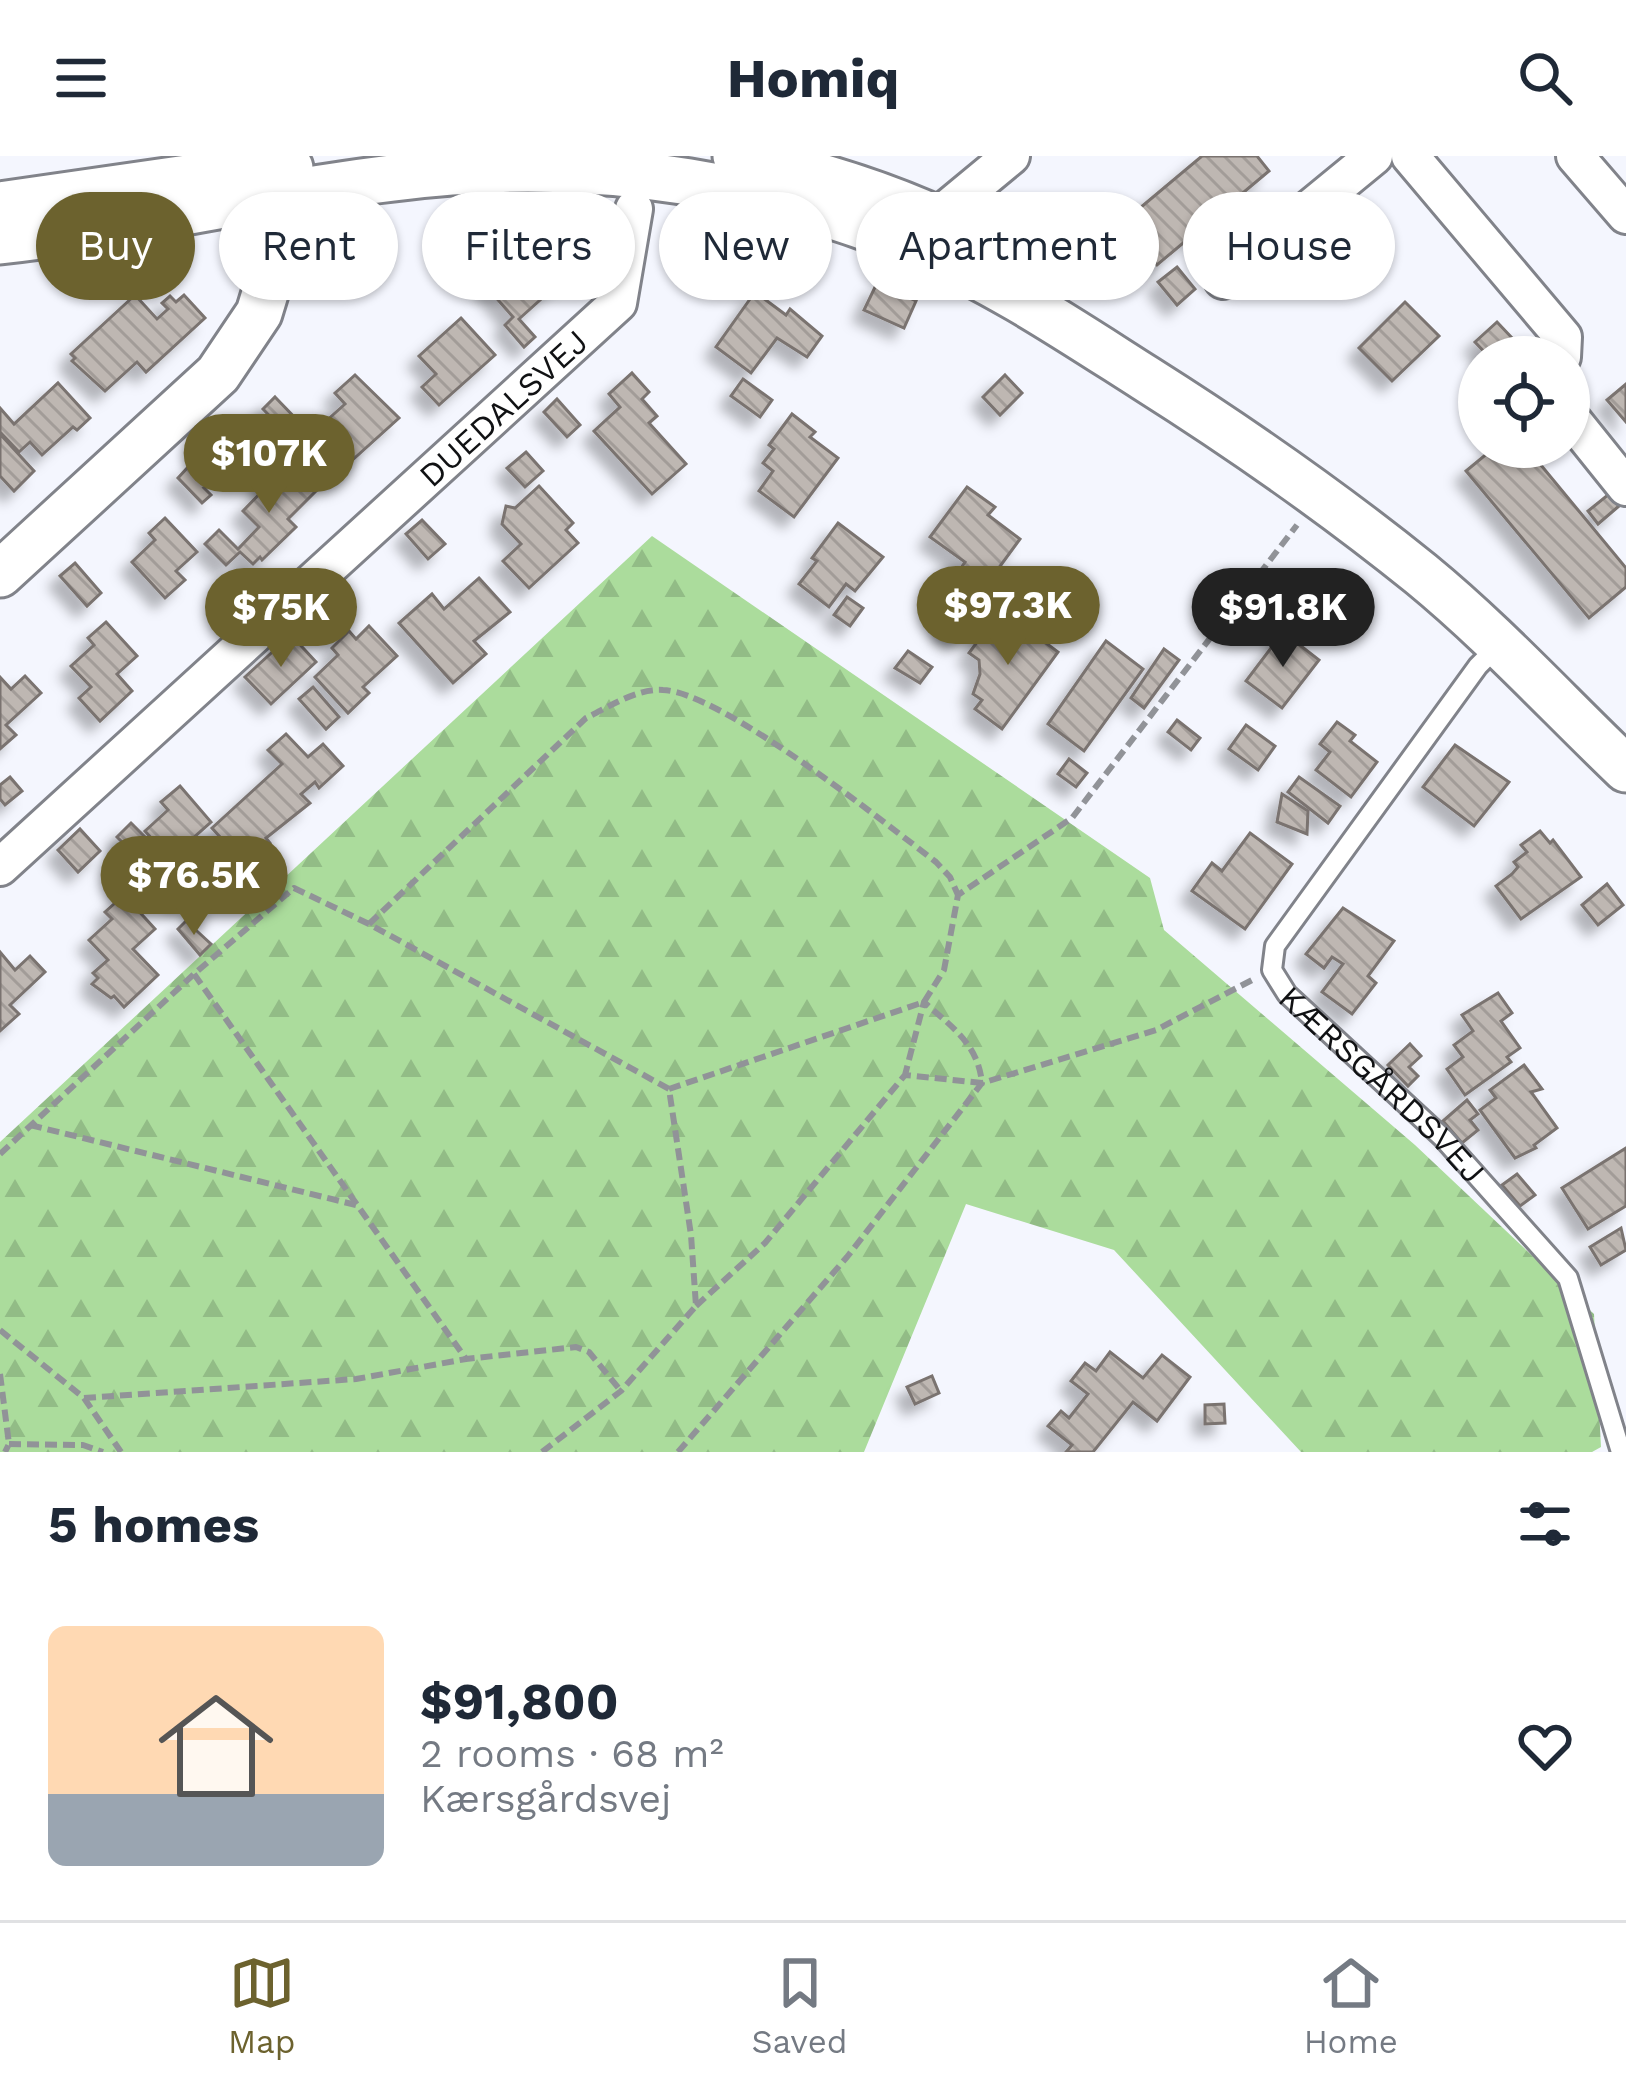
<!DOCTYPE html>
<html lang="en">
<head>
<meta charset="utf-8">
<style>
	:root { --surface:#fff; --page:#f2f2f3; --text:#1f2937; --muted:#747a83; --line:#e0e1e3; --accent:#6c622e }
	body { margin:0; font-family:"Work Sans",sans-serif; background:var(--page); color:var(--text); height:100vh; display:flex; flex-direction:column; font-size:45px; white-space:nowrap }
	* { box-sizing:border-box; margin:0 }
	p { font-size:39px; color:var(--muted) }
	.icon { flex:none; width:66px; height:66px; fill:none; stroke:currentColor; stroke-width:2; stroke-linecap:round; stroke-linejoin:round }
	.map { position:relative; height:1296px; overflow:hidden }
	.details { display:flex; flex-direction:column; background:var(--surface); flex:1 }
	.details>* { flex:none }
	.top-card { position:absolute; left:36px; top:36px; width:1554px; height:108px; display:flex; gap:24px }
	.controls { position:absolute; left:1458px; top:180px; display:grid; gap:24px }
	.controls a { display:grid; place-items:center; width:132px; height:132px; border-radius:50%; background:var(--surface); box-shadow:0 3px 9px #0004; font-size:60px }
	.price { position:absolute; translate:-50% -102px; padding:0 27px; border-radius:42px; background:var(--accent); color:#fff; font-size:39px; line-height:78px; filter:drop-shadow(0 3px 6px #0008) }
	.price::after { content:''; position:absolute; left:50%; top:72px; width:36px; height:27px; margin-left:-18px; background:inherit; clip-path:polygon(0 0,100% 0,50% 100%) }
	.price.selected { background:#222; color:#fff }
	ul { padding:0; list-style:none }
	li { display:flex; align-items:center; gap:36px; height:300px; padding:0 48px }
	li span { display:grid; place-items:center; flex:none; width:336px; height:240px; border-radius:18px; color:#555 }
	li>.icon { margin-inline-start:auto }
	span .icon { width:144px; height:144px; fill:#fffc; stroke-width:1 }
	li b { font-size:51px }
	h2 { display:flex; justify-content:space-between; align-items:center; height:144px; padding:0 48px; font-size:51px }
	.chip { padding:0 42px; border-radius:54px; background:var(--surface); box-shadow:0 3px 9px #0004; font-size:42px; line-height:108px }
	.chip.selected { background:var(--accent); color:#fff }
	header { display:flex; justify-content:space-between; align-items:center; height:156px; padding:0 48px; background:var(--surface); font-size:54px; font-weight:700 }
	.tab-bar { display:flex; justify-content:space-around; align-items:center; height:168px; border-top:3px solid var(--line); background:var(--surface); font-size:33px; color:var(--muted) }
	.tab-bar a { display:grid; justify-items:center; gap:6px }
	.tab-bar .selected { color:var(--accent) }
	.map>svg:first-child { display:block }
	.forest { fill:url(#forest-firs) }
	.building { fill:url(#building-back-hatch); stroke:#7a736f; stroke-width:3; filter:url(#shadow) }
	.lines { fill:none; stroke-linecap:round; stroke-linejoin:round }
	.service-casing { stroke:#81838a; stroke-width:24 }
	.minor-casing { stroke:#81838a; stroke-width:42 }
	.tertiary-casing { stroke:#81838a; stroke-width:51 }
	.path { stroke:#919398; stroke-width:6; stroke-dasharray:12 6; stroke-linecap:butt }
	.service { stroke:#fff; stroke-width:18 }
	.minor { stroke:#fff; stroke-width:36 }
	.tertiary { stroke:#fff; stroke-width:45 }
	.labels { text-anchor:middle; stroke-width:9; stroke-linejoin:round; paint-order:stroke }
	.street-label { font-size:33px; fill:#101113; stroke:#fff }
</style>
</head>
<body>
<header><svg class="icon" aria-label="menu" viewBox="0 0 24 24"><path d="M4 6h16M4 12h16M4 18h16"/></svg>Homiq<svg class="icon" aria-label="search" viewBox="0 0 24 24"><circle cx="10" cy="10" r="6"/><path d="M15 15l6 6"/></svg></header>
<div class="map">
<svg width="1626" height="1296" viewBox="0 0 1626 1296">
	<defs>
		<pattern id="forest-firs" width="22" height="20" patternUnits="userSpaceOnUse" patternTransform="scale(3)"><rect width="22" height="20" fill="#abdc9c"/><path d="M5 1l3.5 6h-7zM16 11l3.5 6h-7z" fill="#92bc86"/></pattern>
		<pattern id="building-back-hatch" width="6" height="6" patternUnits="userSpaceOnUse" patternTransform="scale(3)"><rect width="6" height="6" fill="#beb7b2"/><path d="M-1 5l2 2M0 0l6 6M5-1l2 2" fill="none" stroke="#a29c98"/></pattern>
		<filter id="shadow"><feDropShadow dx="-11" dy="11" stdDeviation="6" flood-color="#0004"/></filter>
	</defs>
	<rect width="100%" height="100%" fill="#f4f6fe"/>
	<!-- forest -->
	<polygon class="forest" points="652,380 1150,722 1164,774 1415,989 1594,1158 1601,1291 1592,1296 1301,1296 1114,1094 966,1048 864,1296 0,1296 0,986"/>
	<!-- building -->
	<g class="building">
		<polygon points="1202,0 1257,0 1269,15 1157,109 1122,67"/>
		<polygon points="1235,53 1251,73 1238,83 1222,62"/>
		<polygon points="546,71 566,93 557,102 570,117 519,163 535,181 524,191 505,169 513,161 484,128 487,121"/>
		<polygon points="1177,111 1195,133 1177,149 1158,126"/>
		<polygon points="877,127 916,145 904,172 864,154"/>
		<polygon points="755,136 786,159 790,153 822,180 807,201 777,182 751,217 716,191"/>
		<polygon points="135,139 157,163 168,153 162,147 170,140 176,146 184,139 205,162 146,216 137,206 105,235 72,205 75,202 71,198"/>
		<polygon points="1405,146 1439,180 1392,225 1359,192"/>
		<polygon points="461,162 495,199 439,249 422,231 436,218 419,200"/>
		<polygon points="1497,166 1530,201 1489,201 1475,186"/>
		<polygon points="632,217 649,236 642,243 657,260 649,267 686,308 652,338 594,275 620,251 609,238"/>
		<polygon points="355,219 399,262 337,318 305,284 345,248 335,237"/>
		<polygon points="1005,219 1022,237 1000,259 983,241"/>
		<polygon points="743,223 772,244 760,261 731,240"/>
		<polygon points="58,227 90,262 77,274 73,271 42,299 30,286 19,296 0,276 0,252 14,268"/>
		<polygon points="1626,228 1626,266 1607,244"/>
		<polygon points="275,241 299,266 286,277 263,253"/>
		<polygon points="557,243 580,269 567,281 544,256"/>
		<polygon points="792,258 815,276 810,281 838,302 794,361 759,335 773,315 763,307 774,293 769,289"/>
		<polygon points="0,278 34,315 14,335 0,320"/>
		<polygon points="1495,291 1526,291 1626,412 1626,431 1589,462 1466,315"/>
		<polygon points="526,296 543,315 525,331 507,312"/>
		<polygon points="189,310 208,330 204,332 211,339 202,347 178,322"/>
		<polygon points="275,312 290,326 305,312 322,329 288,363 296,371 262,404 260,401 253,408 240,396 226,409 205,388 219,374 238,393 259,371 243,355 265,332 259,327"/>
		<polygon points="539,330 573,367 566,374 578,387 529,432 503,405 521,388 502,368 506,350 515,352"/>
		<polygon points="967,331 995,351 988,359 1020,383 998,413 1006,419 957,485 942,473 962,445 967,447 947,432 965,406 930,381"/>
		<polygon points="1609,338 1619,350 1598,368 1588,355"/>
		<polygon points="165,362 197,396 176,415 185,424 165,442 132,406 155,384 149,377"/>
		<polygon points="422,364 445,388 428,403 406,378"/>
		<polygon points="838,367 883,401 855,435 846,428 829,451 799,428 817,405 812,402"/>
		<polygon points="75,407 101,437 87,450 60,420"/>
		<polygon points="479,422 510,456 474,485 486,498 453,527 399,467 432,438 444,453"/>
		<polygon points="847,441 863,452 850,470 834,459"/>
		<polygon points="997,459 1010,469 1014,463 1058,496 1002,573 975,553 982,544 973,538 980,518 979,504 969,497"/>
		<polygon points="106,466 137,500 117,518 132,535 100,565 79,542 91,531 71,510 94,489 88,482"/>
		<polygon points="369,470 397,500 363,531 369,537 348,557 315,521 338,499 332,492 349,475 356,483"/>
		<polygon points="1283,476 1319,504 1282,552 1246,525"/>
		<polygon points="291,479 316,506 271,548 245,521"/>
		<polygon points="1106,485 1143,513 1084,595 1048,568"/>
		<polygon points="1164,493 1179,504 1144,552 1131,542"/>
		<polygon points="908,495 932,511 920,527 895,512"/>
		<polygon points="25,520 41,537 6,569 16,579 0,593 0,521 11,533"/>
		<polygon points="313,531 339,561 326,573 299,543"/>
		<polygon points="1177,564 1200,582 1191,594 1168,576"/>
		<polygon points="1337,566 1355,579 1350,585 1377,606 1351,641 1316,614 1330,596 1320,588"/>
		<polygon points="1246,569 1275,590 1258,614 1229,593"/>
		<polygon points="286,578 308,601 323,588 343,610 319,632 315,626 301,638 310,647 266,682 270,687 245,709 212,672 282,608 268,594"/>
		<polygon points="1455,589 1509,626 1474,670 1423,631"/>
		<polygon points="1069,603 1087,617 1076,631 1058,618"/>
		<polygon points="10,621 22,635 5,649 0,643 0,629"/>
		<polygon points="1299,621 1340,650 1328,667 1288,636"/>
		<polygon points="180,630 211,666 191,684 203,698 187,713 201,729 182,746 148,707 163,695 145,675 168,654 161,646"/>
		<polygon points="1282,638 1308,655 1307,678 1277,666"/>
		<polygon points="131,667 145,681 131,695 117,681"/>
		<polygon points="80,673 100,695 78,716 58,694"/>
		<polygon points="1540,675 1550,687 1553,684 1581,721 1521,763 1496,730 1512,718 1518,711 1514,706 1527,696 1521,689"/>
		<polygon points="1250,677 1292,708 1245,773 1192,735 1212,707 1222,715"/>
		<polygon points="1607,728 1623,749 1598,769 1582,749"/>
		<polygon points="124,739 155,773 133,793 158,819 124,851 114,840 111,842 92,828 98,822 93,817 108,804 89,784 112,763 105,756"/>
		<polygon points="1343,752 1394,785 1368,820 1376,827 1352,858 1322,836 1343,808 1332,801 1324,812 1306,798"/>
		<polygon points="186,765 211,788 200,799 178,773"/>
		<polygon points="0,796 15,814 30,800 45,816 10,849 19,858 0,875"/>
		<polygon points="1498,837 1512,857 1501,865 1520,892 1507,901 1511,906 1465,939 1447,913 1463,901 1454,889 1473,875 1462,859"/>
		<polygon points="1410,888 1421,900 1409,911 1418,920 1408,930 1388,909"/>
		<polygon points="1524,909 1542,933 1531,936 1557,972 1534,989 1536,992 1515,1002 1480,954 1496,942 1490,934"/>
		<polygon points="1467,944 1478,958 1470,964 1478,974 1462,987 1443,965"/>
		<polygon points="1626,992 1626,1050 1588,1073 1562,1032"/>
		<polygon points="1517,1018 1535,1039 1520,1050 1502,1029"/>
		<polygon points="1621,1072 1626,1094 1601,1109 1590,1091"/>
		<polygon points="1110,1196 1143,1222 1162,1199 1190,1221 1157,1265 1133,1246 1093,1296 1066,1296 1072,1289 1048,1270 1061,1255 1069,1262 1088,1238 1071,1225 1085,1207 1096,1215"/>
		<polygon points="932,1220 939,1237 915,1248 907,1231"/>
		<polygon points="1224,1248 1225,1267 1205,1268 1205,1249"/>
	</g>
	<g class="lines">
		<!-- service casing -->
		<g class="service-casing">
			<g id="service">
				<path id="s1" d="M1498 490 1478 510 1275 790 1272 814 1287 838 1443 982 1568 1122 1621 1296"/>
			</g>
		</g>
		<!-- minor casing -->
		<g class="minor-casing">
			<g id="minor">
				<polyline points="1410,0 1563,181 1562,201"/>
				<polyline points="1575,0 1626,59"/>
				<polyline points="921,82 936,62 1011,0"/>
				<polyline points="1223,124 1374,0"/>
				<polyline points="1569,260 1626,331"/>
				<path id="s2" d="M0 711 618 147 634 53"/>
			</g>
		</g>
		<!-- tertiary casing -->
		<g class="tertiary-casing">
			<g id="tertiary">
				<path d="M736 0C843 22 952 60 1043 122"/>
				<polyline points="0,49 264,11"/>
				<path d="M0 85C151 68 299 28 451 16 607 4 772 29 916 91 997 125 1071 175 1145 222 1240 282 1333 347 1421 418 1493 477 1558 548 1626 613"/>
				<polyline points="0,418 218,218 259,157 288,62 290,12"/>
			</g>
		</g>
		<!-- path -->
		<g class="path">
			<path d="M369 768 586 562C609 551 637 532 663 534 721 536 885 667 936 706L950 721 958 739"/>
			<polyline points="194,818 466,1203 576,1191 589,1196 621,1235"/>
			<polyline points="669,933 924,846 944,814 958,739 1072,662 1297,369"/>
			<polyline points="30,969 356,1049"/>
			<polyline points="0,998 194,818 294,732 369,768 669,933 691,1079 696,1150 621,1235 542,1296"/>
			<path d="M696 1150 765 1087 905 919 982 927C978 888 952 871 924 846L905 919"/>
			<polyline points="0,1174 84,1242 121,1296"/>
			<polyline points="0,1218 9,1288 5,1296"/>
			<polyline points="84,1242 356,1223 466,1203"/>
			<polyline points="9,1288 83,1289 103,1296"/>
			<polyline points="678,1296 847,1101 982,927 1156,874 1254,823"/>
		</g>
		<!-- service -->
		<use href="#service" class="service"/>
		<!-- minor -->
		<use href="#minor" class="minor"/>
		<!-- tertiary -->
		<use href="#tertiary" class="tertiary"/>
	</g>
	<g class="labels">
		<!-- street labels -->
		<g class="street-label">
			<text dy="12" stroke="none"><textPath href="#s2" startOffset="681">DUEDALSVEJ</textPath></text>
			<text dy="12" stroke="none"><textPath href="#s1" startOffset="558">KÆRSGÅRDSVEJ</textPath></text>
		</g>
	</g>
</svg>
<div class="controls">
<a><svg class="icon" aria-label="locate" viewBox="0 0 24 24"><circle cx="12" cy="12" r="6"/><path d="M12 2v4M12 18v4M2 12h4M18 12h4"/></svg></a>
</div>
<b class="price" style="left:269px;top:360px">$107K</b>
<b class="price" style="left:1008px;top:512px">$97.3K</b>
<b class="price" style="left:281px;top:514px">$75K</b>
<b class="price selected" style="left:1283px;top:514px">$91.8K</b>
<b class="price" style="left:194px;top:782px">$76.5K</b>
<div class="top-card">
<a class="chip selected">Buy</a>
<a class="chip">Rent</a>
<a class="chip">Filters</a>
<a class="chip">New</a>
<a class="chip">Apartment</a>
<a class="chip">House</a>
</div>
</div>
<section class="details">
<h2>5 homes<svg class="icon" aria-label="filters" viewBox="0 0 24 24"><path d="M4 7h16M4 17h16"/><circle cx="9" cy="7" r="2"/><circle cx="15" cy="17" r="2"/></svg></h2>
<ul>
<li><span style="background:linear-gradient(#ffd9b3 70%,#9aa5b1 0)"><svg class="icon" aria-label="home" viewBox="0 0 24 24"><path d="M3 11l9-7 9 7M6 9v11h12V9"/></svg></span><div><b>$91,800</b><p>2 rooms · 68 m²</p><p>Kærsgårdsvej</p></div><svg class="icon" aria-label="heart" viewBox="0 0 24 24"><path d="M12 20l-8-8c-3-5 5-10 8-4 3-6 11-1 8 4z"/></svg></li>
</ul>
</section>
<nav class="tab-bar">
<a class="selected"><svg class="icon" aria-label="map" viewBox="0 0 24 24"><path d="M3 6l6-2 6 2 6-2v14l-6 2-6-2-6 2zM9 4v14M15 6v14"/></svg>Map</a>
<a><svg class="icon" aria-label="saved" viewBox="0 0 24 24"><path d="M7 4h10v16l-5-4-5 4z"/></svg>Saved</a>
<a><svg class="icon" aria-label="home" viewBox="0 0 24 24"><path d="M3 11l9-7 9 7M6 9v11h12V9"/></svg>Home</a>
</nav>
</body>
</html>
